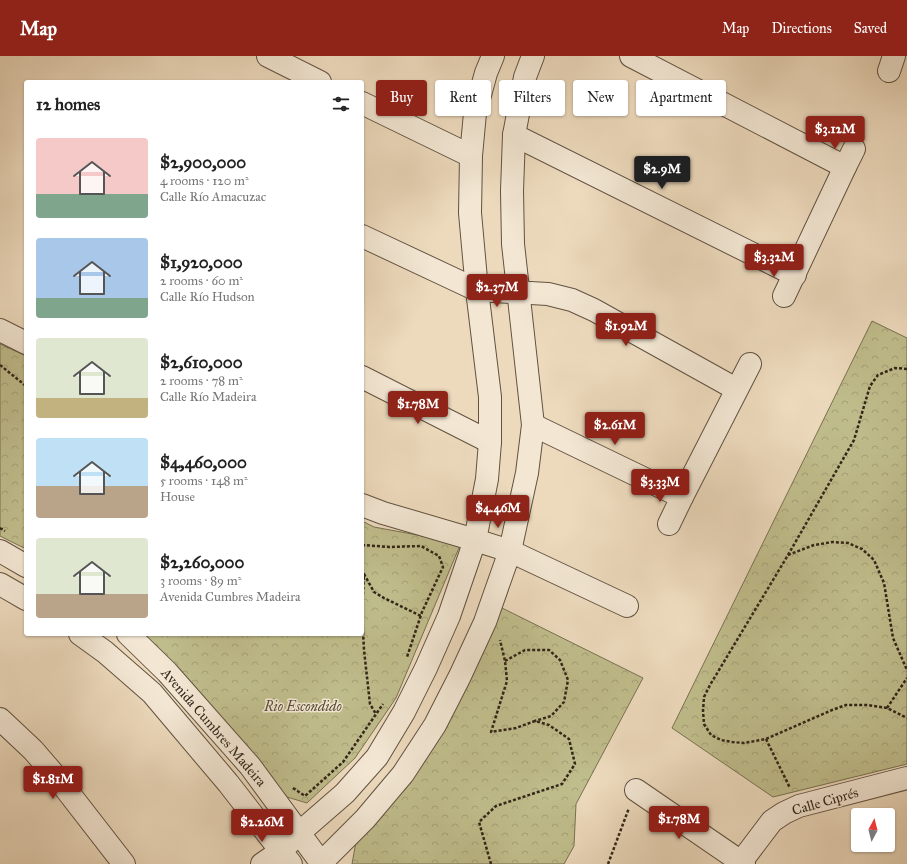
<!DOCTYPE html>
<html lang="en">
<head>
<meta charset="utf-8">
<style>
	:root { --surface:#fff; --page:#f6f6f6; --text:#222; --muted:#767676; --accent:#8f2418 }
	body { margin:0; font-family:"IM FELL Great Primer",serif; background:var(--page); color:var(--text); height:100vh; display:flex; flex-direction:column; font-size:15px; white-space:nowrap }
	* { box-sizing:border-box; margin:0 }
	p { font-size:13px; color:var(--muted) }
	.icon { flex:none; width:22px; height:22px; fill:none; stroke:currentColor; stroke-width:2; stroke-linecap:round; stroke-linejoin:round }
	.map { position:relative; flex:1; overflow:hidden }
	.panel { position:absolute; left:24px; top:24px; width:340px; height:556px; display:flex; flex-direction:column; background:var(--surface); border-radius:4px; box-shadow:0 1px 3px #0004 }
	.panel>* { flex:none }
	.top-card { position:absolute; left:376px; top:24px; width:380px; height:36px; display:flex; gap:8px }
	.needle { width:26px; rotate:7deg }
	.buttons { position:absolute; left:851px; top:752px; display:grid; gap:8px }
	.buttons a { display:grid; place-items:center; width:44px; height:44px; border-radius:4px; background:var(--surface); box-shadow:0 1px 3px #0004; font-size:20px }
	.price { position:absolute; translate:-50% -34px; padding:0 9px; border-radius:4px; background:var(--accent); color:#fff; font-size:13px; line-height:26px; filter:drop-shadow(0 1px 2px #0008) }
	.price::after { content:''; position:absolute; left:50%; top:24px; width:12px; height:9px; margin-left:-6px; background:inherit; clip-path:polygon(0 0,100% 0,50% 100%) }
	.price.selected { background:#222; color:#fff }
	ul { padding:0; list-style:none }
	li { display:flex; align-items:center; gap:12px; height:100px; padding:0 12px }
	li span { display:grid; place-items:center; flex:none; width:112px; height:80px; border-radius:4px; color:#555 }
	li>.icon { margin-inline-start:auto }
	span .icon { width:48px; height:48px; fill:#fffc; stroke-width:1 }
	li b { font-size:17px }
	h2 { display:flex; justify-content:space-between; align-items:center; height:48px; padding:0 12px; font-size:17px }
	.pill { padding:0 14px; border-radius:4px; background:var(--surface); box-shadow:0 1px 3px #0004; font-size:14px; line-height:36px }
	.pill.selected { background:var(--accent); color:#fff }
	header { display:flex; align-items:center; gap:24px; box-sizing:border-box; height:56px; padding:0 20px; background:var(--accent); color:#fff }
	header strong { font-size:19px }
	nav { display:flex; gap:22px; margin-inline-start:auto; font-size:14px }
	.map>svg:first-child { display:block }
	.park { fill:url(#park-crowns); stroke:#797152 }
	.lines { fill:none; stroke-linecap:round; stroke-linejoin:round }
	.minor-casing { stroke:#615241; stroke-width:24 }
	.path { stroke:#322518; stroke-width:2.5; stroke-dasharray:3 2; stroke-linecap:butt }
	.minor { stroke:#f3e7d4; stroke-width:22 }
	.labels { text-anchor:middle; stroke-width:3; stroke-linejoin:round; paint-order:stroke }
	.park-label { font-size:14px; font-style:italic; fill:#564b35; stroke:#f3e7d4 }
	.street-label { font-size:14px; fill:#322518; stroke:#f3e7d4 }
</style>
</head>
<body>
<header>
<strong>Map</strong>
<nav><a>Map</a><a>Directions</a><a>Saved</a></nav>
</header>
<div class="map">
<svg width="907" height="808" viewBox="0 0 907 808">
	<defs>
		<pattern id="park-crowns" width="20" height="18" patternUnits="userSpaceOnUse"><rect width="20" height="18" fill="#c0bd8c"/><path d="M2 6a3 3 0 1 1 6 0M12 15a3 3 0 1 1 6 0" fill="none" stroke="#a5a278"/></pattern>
	</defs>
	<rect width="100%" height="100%" fill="#eddabd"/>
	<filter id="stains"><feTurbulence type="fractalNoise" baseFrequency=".005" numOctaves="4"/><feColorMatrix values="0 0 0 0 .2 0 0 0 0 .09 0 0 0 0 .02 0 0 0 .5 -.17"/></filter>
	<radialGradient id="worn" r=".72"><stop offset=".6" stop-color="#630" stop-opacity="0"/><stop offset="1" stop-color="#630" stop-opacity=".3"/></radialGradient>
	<!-- park -->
	<g class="park">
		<polygon points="872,265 907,282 907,708 773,741 672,672"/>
		<polygon points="0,288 26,300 26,493 0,480"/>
		<polygon points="362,465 374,471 461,487 396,642 355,702 307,747 287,741 137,578 362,578"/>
		<polygon points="494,548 643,622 576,748 574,790 564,808 352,808 359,769 436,671"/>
	</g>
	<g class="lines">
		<!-- minor casing -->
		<g class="minor-casing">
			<g id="minor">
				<polyline points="268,0 320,26"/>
				<polyline points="631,0 845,111"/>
				<polyline points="889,15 894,0"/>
				<polyline points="362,47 471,100"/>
				<polyline points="514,79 795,219"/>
				<polyline points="362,180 477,234 548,238 572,244 594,254 736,333"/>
				<polyline points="784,240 845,111 854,93"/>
				<polyline points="0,274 26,287"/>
				<polyline points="362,321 490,386"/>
				<polyline points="533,369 682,441"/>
				<polyline points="362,449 383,457 475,484 510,495 627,550"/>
				<polyline points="669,468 682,441 750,308"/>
				<polyline points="0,495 26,510"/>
				<polyline points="0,528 26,543"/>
				<polyline points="80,578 105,596 152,637 228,727 291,808"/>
				<polyline points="128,578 167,616 250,710 322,808"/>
				<polyline points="0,663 33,694 58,723 124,808"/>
				<polyline points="636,734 744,808"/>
				<polyline points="741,806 772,765 784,757 799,750 907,722"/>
				<polyline points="262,808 281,795 299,777 345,737 377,701 404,656 426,612 449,560 475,484 487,423 490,386 490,341 477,234 470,157 471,100 475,57 486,17 493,0"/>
				<polyline points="320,808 365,763 403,718 435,669 460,620 485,566 510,495 527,417 533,369 513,188 512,135 514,79 525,21 533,0"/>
			</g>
		</g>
		<!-- path -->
		<g class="path">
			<polyline points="0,309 26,330"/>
			<polyline points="907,313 895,312 878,319 870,330 854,384 788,499 710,629 704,641 703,655 704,668 711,679 721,684 732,686 744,687 766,683 832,654 846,649 868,649 887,652 907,662"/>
			<polyline points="0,472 5,475"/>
			<polyline points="362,489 389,491 421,490 439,500 443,511 422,556 407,601"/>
			<polyline points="788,499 814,489 833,486 848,487 862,493 874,504 884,527 893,582 907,614"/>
			<polyline points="362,517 364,518 362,556 364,594 370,648 376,658"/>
			<polyline points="364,518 374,536 384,542 421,560"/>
			<polyline points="505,605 525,594 549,594 560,604 568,624 564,646 551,660 535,665"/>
			<polyline points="887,652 907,622"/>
			<polyline points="766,683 790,732"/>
			<polyline points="293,732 305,740 343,706 383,648"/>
			<polyline points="491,808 479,766 496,750 562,728 575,708 569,683 549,669 535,665 516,672 491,676 507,625 505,605 500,584"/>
			<polyline points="608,808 629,752"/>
		</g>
		<!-- minor -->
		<use href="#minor" class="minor"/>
	</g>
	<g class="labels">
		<!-- park labels -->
		<g class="park-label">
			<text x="303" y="655">Rio Escondido</text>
		</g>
		<!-- street labels -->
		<g class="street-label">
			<text transform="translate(214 671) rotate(49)" y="5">Avenida Cumbres Madeira</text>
			<text transform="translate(825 745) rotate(-16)" y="5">Calle Ciprés</text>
		</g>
	</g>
	<rect width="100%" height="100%" filter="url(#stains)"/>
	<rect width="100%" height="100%" fill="url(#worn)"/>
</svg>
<div class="buttons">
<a><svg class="needle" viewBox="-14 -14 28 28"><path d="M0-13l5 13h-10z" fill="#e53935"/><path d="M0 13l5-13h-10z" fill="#767676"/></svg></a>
</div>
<b class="price" style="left:835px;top:94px">$3.12M</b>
<b class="price selected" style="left:662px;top:134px">$2.9M</b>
<b class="price" style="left:774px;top:222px">$3.32M</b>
<b class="price" style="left:497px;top:252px">$2.37M</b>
<b class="price" style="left:626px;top:291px">$1.92M</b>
<b class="price" style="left:418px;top:369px">$1.78M</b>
<b class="price" style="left:615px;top:390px">$2.61M</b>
<b class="price" style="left:660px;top:447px">$3.33M</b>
<b class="price" style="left:498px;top:473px">$4.46M</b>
<b class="price" style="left:53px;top:744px">$1.81M</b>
<b class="price" style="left:679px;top:784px">$1.78M</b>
<b class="price" style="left:262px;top:787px">$2.26M</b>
<div class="top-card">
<a class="pill selected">Buy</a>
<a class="pill">Rent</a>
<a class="pill">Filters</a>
<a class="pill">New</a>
<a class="pill">Apartment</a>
</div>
<section class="panel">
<h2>12 homes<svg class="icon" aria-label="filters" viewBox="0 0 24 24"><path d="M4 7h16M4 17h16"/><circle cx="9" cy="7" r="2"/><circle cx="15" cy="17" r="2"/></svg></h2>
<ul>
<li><span style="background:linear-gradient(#f6c9c9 70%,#7fa58c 0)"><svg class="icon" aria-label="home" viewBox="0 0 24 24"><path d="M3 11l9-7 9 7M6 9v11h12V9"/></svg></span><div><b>$2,900,000</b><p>4 rooms · 120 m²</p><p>Calle Río Amacuzac</p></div></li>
<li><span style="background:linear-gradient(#a9c7e8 75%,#7fa58c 0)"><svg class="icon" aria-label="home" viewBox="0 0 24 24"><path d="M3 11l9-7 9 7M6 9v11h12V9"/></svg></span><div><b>$1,920,000</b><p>2 rooms · 60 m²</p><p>Calle Río Hudson</p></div></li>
<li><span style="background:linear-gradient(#dfe7d0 75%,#c2b280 0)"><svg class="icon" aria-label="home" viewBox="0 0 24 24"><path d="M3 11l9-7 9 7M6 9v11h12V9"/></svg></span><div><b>$2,610,000</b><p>2 rooms · 78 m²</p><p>Calle Río Madeira</p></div></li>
<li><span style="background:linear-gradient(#bfe0f5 60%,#b9a48a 0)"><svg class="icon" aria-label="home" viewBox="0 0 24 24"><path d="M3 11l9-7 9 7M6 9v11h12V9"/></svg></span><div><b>$4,460,000</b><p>5 rooms · 148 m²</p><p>House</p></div></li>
<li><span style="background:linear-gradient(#dfe7d0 70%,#b9a48a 0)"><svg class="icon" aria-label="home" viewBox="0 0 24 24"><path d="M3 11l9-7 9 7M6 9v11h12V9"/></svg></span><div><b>$2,260,000</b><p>3 rooms · 89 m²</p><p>Avenida Cumbres Madeira</p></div></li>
</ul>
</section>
</div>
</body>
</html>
